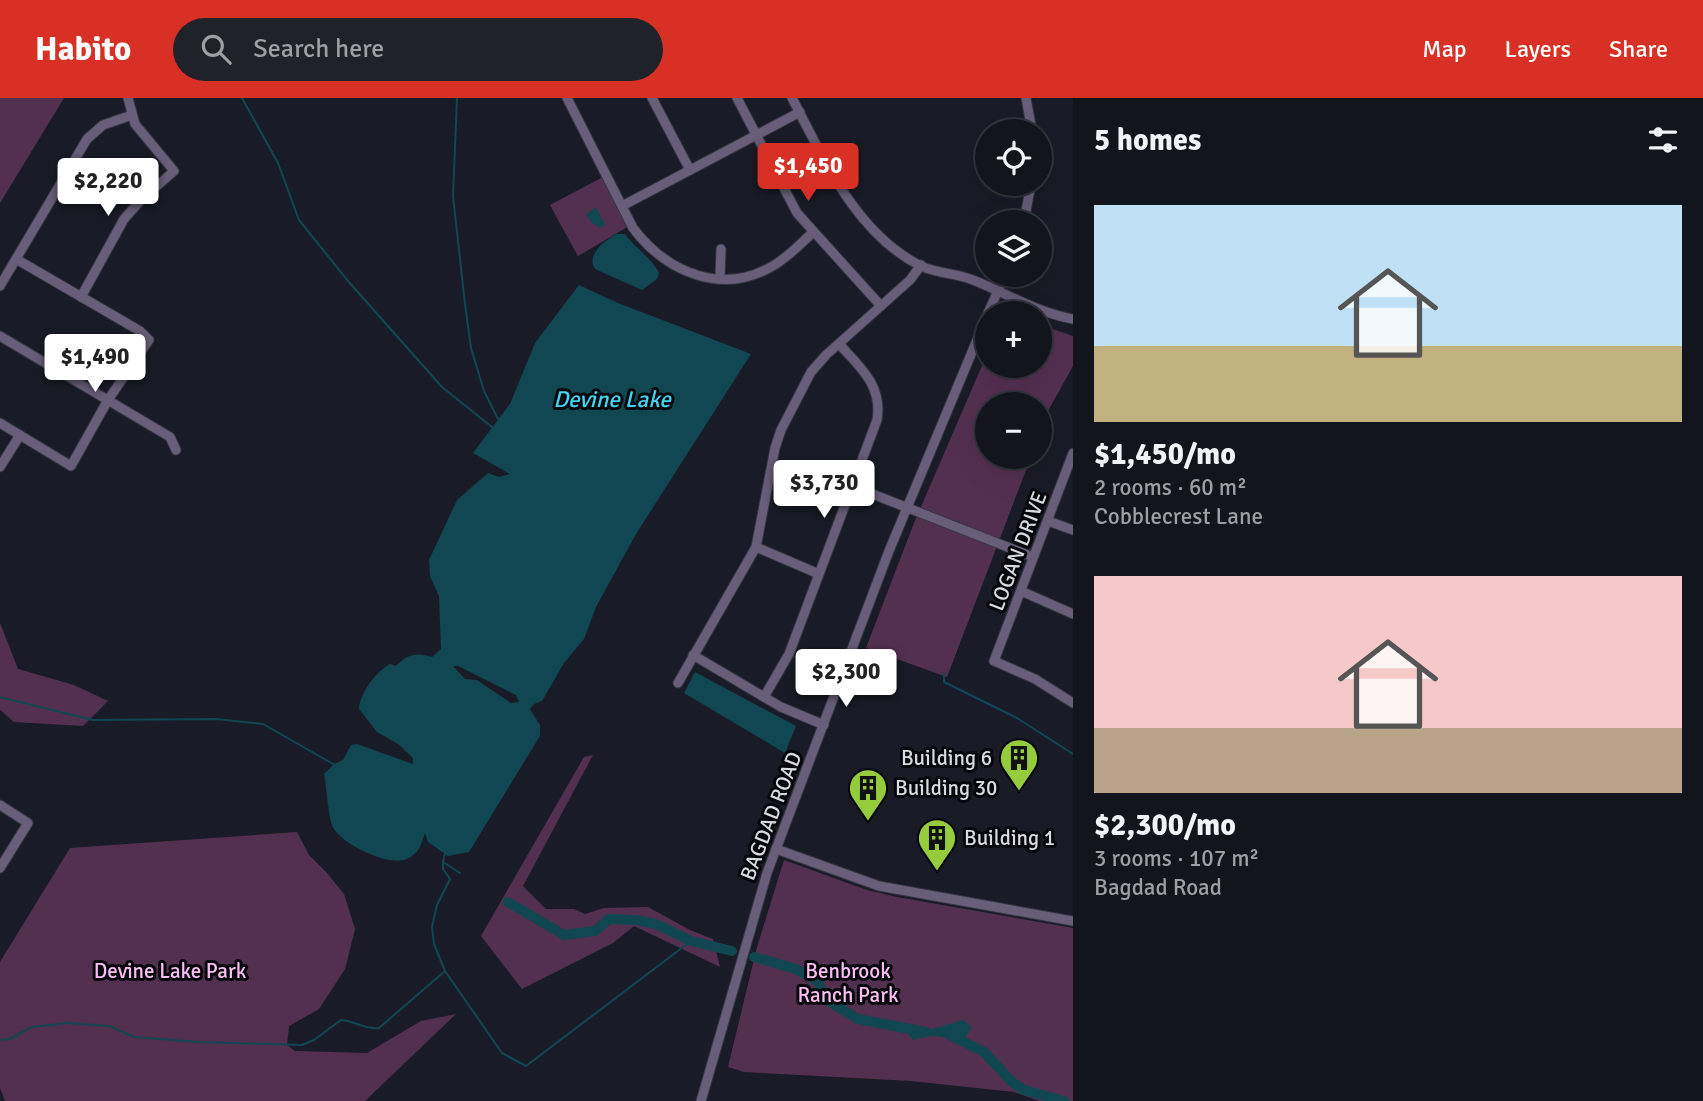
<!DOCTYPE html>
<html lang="en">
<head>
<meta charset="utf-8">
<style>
	:root { --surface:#13151c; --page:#202229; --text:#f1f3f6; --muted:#9d9fa3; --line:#32343b; --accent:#d93025 }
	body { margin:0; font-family:Signika,sans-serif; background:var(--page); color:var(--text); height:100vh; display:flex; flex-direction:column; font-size:26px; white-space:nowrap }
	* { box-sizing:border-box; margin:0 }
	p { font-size:23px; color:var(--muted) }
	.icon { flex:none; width:38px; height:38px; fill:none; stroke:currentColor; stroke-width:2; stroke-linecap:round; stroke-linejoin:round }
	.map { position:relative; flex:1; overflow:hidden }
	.sheet { display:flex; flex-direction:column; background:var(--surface); width:630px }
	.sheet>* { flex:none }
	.tools { position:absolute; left:975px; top:21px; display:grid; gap:14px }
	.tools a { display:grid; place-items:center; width:77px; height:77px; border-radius:50%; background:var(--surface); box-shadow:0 7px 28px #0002,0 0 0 2px var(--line); font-size:35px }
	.price { position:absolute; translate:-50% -60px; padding:0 16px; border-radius:7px; background:#fff; color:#222; font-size:23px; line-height:46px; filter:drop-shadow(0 2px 4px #0008) }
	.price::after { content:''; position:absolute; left:50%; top:42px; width:21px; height:16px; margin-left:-10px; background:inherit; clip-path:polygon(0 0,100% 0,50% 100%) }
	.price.selected { background:var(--accent); color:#fff }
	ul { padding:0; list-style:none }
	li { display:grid; align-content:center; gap:14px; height:371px; padding:0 21px }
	li span { display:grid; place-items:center; height:217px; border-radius:0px; color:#555 }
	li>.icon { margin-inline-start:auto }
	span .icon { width:126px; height:126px; fill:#fffc; stroke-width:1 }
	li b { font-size:30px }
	h2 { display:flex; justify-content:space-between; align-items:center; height:84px; padding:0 21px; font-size:30px }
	header { display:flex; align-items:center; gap:42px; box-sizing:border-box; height:98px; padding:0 35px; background:var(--accent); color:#fff }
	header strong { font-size:33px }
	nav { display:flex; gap:38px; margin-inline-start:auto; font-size:24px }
	.search { width:490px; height:63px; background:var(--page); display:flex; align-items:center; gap:18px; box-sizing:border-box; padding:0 24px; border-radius:38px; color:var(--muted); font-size:26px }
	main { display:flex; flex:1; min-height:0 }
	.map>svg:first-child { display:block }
	.green { fill:#543050 }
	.water { fill:#104753; fill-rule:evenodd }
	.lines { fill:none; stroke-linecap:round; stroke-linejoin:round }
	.stream { stroke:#104753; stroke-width:2 }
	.river { stroke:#104753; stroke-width:10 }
	.minor-casing { stroke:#343740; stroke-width:11 }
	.minor { stroke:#695e79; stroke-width:9 }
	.labels { text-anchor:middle; stroke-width:6; stroke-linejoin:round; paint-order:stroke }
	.street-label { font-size:21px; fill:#d9dbe2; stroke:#06070b }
	.poi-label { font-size:21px; fill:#d9dbe2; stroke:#06070b; text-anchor:start }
	.park-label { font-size:21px; fill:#fdbdf4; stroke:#06070b }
	.water-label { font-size:23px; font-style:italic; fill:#40d4f3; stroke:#06070b }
</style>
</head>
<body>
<header>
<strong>Habito</strong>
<div class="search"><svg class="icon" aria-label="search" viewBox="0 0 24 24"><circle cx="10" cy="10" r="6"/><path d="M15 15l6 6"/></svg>Search here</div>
<nav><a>Map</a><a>Layers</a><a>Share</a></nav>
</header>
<main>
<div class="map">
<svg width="1073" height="1003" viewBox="0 0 1073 1003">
	<rect width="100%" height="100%" fill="#191c26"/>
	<!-- green -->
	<g class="green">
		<polygon points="0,0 64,0 0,105"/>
		<polygon points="603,79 629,128 578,158 550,107"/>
		<polygon points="1040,227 1073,238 1073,268 1048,313 1040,336 1040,306 987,306 987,359 1031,359 947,579 866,550 914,425 987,256 987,268 1040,268"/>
		<polygon points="0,525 18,571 74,587 108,603 83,628 14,624 0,612"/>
		<polygon points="593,657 523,788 546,811 574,811 585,816 604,810 648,809 690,832 713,841 720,869 634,828 613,845 522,891 481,838 584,659"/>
		<polygon points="297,734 309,757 327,775 344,796 355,831 345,871 319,911 289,928 287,947 295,953 367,955 421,923 456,916 365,1003 5,1003 0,990 0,864 70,750"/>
		<polygon points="784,762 867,792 897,799 1073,830 1073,1003 1040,1003 1014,994 911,983 744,974 728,969 757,849"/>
	</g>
	<!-- water -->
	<g class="water">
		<polygon points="596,109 605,127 600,130 592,125 586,117"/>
		<path d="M616 136H625C634 148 654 163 659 175L657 181 642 192 595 171C586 157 604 143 616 136Z"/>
		<path d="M579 187 618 205 751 256 636 436 596 509 584 541 564 565 542 603 534 606 530 611 540 627V638L469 754 448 758 428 744 425 735C421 746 420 755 407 761 389 769 344 747 334 731 328 722 327 690 324 676L334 666 343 662 351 647 357 646 413 666V660L398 646 377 634 359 611C360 594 376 574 390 566L396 568C407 556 417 554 432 559L441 551 439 498 430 478 429 462 457 402 488 375 499 379 510 376 473 355 510 306 535 245ZM453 568H458L516 597 519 604 511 605 477 582 465 581Z"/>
		<polygon points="695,574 796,628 785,655 684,595"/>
		<path d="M963 922 972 929 961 946C945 936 929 937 913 942L907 935 908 931C915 929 926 927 932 931Z"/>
	</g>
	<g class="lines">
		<!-- stream -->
		<g class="stream">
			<polyline points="242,0 278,65 299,122 348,183 442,289 492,329"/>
			<polyline points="457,0 453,98 465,206 471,250 484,293 498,321"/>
			<polyline points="944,575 944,584 1017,620 1073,656"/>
			<polyline points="0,599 93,622 216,621 263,626 335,667"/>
			<polyline points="445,755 443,764 460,775"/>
			<polyline points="443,765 443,771 450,781 437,807 432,829 434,846 445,873 502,955 526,968 691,843"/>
			<path d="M0 942 10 941 32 929 68 925 109 928 134 939 198 944 302 947 314 942 341 922C355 923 366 932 379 930L445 873"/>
		</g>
		<!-- river -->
		<g class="river">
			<polyline points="508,804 564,837 595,833 609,821 636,822 656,826 691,843 732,853"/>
			<polyline points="754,859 796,871 818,884 828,903 858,921 921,933"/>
			<polyline points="950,937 984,954 1012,984 1024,992 1064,1003"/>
		</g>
		<!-- minor casing -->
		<g class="minor-casing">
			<g id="minor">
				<path d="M567 0 633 130C667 175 724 199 776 166 790 157 802 145 813 134"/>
				<polyline points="652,0 690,72"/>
				<polyline points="737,0 797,115 881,208"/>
				<path d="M792 0C824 61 856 136 921 168 938 176 956 175 973 182 1006 195 1038 215 1073 221"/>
				<polyline points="1026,0 1032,33"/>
				<polyline points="622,108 800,14"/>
				<polyline points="1024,124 1031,86"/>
				<polyline points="720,180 721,151"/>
				<polyline points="0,188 87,41 103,27 132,17"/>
				<polyline points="81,199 124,121 140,103 174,73 135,26 128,0"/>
				<polyline points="988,215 1005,177"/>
				<polyline points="0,238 170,339 176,352"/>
				<polyline points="0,325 71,368 108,302 149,242 140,233 16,161"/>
				<polyline points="1073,355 994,563 1035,581 1073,605"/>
				<polyline points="0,369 20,337"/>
				<polyline points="852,388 1033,459"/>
				<polyline points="1048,423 1073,432"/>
				<polyline points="756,449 819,476"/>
				<polyline points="1021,493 1073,516"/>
				<polyline points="693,557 781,609 824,627"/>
				<polyline points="678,585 756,449 775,350 781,332 811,274 826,257 910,182 921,167"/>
				<path d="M764 599 789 556 877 322C883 288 860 269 839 246"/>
				<polyline points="0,707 28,725 0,770"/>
				<polyline points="776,751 879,788 1073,823"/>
				<polyline points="701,1003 767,775 889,453 987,218"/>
			</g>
		</g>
		<!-- minor -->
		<use href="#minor" class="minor"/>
	</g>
	<!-- icons -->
	<defs>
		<g id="building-pin" transform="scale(2.0125)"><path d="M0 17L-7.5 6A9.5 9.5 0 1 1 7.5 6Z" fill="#95cc3b" stroke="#06070b"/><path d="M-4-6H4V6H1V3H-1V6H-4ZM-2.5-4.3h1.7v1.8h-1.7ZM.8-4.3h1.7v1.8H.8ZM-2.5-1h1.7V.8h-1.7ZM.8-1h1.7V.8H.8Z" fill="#111"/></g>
	</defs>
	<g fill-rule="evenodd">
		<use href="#building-pin" x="1019" y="660"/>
		<use href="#building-pin" x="868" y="690"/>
		<use href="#building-pin" x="937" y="740"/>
	</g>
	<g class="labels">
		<!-- street labels -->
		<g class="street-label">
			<text transform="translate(1018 453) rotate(-69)" y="7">LOGAN DRIVE</text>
			<text transform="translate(771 718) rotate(-69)" y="7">BAGDAD ROAD</text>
		</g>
		<!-- poi labels -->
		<g class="poi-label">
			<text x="992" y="667" text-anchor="end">Building 6</text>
			<text x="895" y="697">Building 30</text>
			<text x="964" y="747">Building 1</text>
		</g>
		<!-- park labels -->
		<g class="park-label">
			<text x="170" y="880">Devine Lake Park</text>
			<text x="848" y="880">Benbrook<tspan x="848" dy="24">Ranch Park</tspan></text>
		</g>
		<!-- water labels -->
		<g class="water-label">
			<text x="612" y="309">Devine Lake</text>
		</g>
	</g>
</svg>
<div class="tools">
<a><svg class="icon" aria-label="locate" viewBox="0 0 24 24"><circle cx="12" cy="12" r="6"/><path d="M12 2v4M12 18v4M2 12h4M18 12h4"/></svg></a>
<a><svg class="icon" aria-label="layers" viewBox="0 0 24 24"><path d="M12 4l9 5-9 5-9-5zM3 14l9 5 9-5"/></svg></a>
<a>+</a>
<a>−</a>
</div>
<b class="price selected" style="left:808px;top:105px">$1,450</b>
<b class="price" style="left:108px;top:120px">$2,220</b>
<b class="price" style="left:95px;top:296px">$1,490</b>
<b class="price" style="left:824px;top:422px">$3,730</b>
<b class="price" style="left:846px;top:611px">$2,300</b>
</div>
<section class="sheet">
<h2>5 homes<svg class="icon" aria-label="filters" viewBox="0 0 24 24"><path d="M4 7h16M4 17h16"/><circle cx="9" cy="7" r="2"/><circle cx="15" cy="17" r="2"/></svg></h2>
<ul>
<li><span style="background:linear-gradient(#bfe0f5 65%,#c2b280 0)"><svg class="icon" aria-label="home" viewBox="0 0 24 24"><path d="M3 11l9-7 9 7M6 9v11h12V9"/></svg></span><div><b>$1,450/mo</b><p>2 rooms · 60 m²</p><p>Cobblecrest Lane</p></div></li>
<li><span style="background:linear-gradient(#f6c9c9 70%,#b9a48a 0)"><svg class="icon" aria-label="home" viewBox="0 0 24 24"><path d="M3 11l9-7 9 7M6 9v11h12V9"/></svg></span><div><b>$2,300/mo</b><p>3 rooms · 107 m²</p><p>Bagdad Road</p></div></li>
</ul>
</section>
</main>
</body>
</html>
